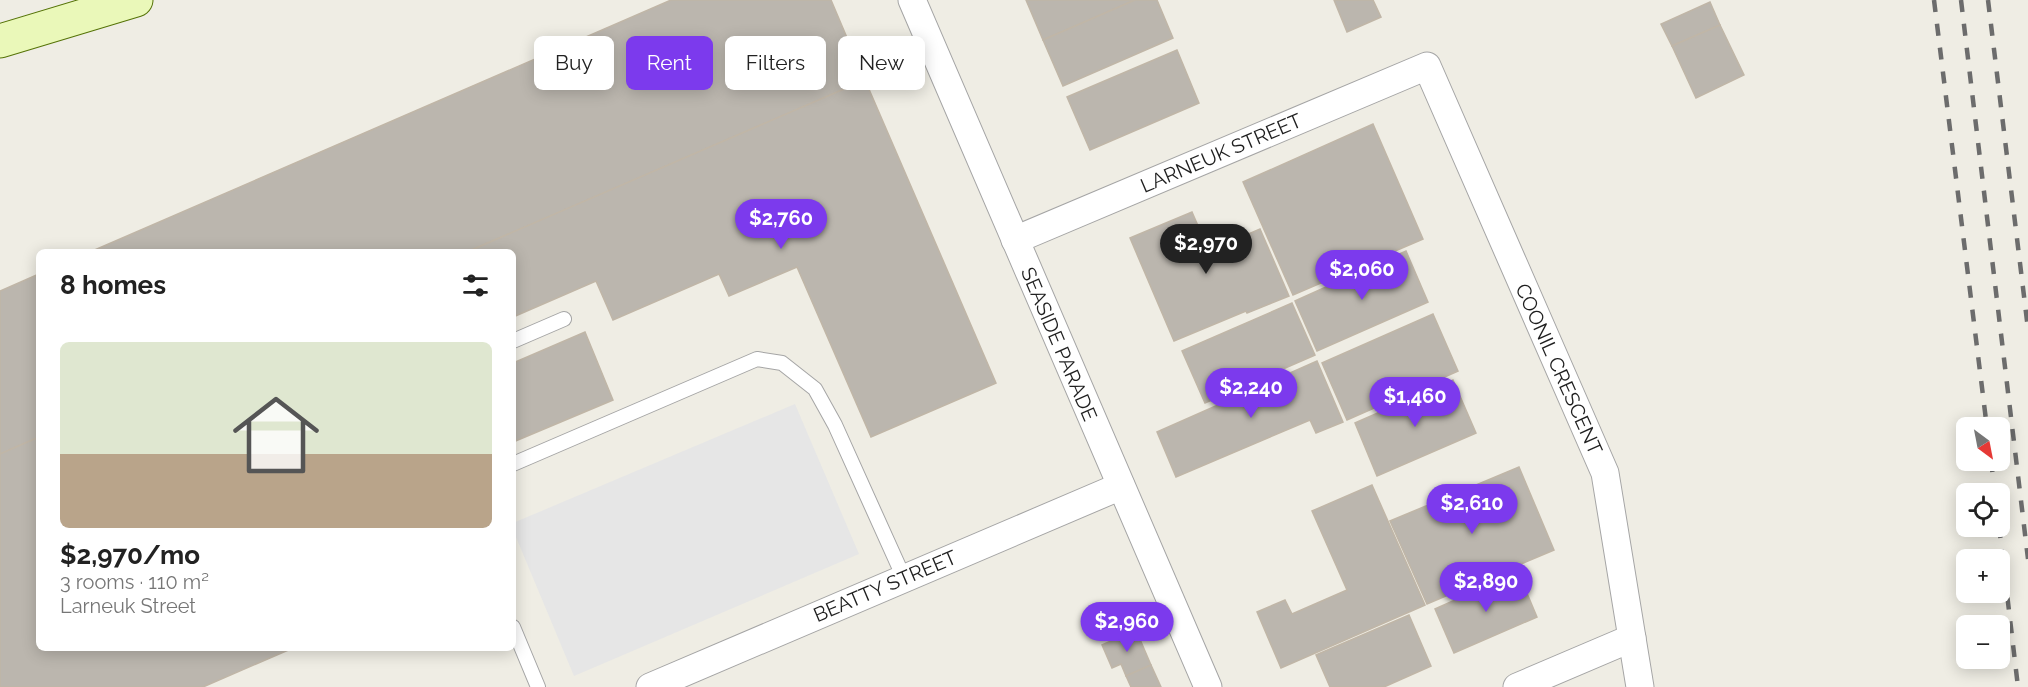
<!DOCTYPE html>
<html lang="en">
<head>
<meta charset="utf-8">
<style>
	:root { --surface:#fff; --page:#f2f2f2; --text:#222; --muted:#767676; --accent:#7c3aed }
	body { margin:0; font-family:Raleway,sans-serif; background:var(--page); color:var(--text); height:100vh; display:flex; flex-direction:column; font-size:22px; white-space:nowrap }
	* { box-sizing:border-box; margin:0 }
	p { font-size:20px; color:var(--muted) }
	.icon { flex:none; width:33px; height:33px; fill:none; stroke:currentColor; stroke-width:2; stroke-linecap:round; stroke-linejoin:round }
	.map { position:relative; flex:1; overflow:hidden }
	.drawer { position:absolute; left:36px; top:249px; width:480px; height:402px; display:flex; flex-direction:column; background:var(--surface); border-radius:9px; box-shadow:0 3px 15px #0003 }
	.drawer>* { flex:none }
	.banner { position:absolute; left:534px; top:36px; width:570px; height:54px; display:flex; gap:12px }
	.needle { width:39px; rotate:148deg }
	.controls { position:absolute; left:1956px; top:417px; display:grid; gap:12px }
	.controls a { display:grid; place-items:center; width:54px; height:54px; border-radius:9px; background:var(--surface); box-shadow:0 3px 15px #0003; font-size:30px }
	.price { position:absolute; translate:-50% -51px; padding:0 14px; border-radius:21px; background:var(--accent); color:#fff; font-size:20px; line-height:39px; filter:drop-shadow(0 2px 3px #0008) }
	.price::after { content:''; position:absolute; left:50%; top:36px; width:18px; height:14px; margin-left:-9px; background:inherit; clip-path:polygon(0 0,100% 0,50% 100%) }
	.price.current { background:#222; color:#fff }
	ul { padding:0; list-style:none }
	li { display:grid; align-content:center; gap:12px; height:318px; padding:0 24px }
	li span { display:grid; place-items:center; height:186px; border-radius:9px; color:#555 }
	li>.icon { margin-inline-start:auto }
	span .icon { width:108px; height:108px; fill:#fffc; stroke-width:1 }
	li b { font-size:26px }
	h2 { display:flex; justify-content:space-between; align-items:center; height:72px; padding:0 24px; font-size:26px }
	.chip { padding:0 21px; border-radius:9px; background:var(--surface); box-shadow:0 3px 15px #0003; font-size:21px; line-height:54px }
	.chip.current { background:var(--accent); color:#fff }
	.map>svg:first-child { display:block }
	.parking { fill:#e6e6e6 }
	.building { fill:#bbb6ae; stroke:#c0b6a7; stroke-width:1.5 }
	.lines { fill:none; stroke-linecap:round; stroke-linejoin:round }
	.lane-casing { stroke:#a5a5a5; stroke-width:16 }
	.street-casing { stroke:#a5a5a5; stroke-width:29 }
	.secondary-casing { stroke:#557307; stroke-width:35 }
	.lane { stroke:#fff; stroke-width:14 }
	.street { stroke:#fff; stroke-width:27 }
	.secondary { stroke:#eaf8b9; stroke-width:33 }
	.rail { stroke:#6c6c6c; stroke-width:4.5; stroke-dasharray:12 12; stroke-linecap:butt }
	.labels { text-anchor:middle; stroke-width:5; stroke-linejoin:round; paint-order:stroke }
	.street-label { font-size:20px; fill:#1e1e1e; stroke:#fff }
</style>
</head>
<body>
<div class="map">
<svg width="2028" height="687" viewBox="0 0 2028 687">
	<rect width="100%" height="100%" fill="#efede4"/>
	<!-- parking -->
	<polygon class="parking" points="795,404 859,554 574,676 513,530 513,523"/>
	<!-- building -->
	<g class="building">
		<polygon points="671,0 831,0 865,80 467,252 90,252"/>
		<polygon points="1026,0 1135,0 1043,40"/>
		<polygon points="1135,0 1157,0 1173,38 1063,86 1043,40"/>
		<polygon points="1334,0 1373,0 1381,17 1347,32"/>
		<polygon points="1710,2 1720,25 1672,46 1661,24"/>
		<polygon points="1720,25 1744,75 1696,98 1672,46"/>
		<polygon points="1177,50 1199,103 1090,150 1067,97"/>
		<polygon points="865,80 996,383 871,437 797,267 729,296 719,274 613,320 596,281 513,317 513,252 467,252"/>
		<polygon points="1373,124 1423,239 1293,295 1243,182"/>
		<polygon points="1192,212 1209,251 1260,229 1289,296 1247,313 1246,311 1174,341 1130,238"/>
		<polygon points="1406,251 1428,302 1317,351 1295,301"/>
		<polygon points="39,274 39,437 0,454 0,291"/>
		<polygon points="1292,303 1315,355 1205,403 1182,351"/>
		<polygon points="1433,314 1458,371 1347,420 1322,363"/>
		<polygon points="585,332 613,400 513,442 513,363"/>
		<polygon points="1317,361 1343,422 1316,433 1310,420 1176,477 1157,432"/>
		<polygon points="1453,380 1476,433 1377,476 1355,423"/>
		<polygon points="39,437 39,648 293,648 203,687 0,687 0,454"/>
		<polygon points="1519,467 1554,550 1427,604 1390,521"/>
		<polygon points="1372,485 1425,605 1281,668 1257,612 1285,600 1292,614 1347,590 1312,511"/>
		<polygon points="1518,572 1537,617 1454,653 1435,609"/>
		<polygon points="1409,615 1431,666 1384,687 1330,687 1316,655"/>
		<polygon points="1136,630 1151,665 1126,676 1121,664 1112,668 1102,645"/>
		<polygon points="1151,665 1161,687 1131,687 1126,676"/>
	</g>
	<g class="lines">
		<!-- lane casing -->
		<g class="lane-casing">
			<g id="lane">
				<polyline points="513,341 564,319"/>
				<polyline points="513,464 757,359 782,363 815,389 835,425 904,578"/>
				<polyline points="513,627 538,687"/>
			</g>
		</g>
		<!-- street casing -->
		<g class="street-casing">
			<g id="street">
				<polyline points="912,0 1208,687"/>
				<polyline points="1015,240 1427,66 1605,473 1640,687"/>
				<polyline points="650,687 1121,486"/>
				<polyline points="1517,687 1632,638"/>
			</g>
		</g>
		<!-- secondary casing -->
		<g class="secondary-casing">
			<polyline id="secondary" points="0,41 136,0"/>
		</g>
		<!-- lane -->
		<use href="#lane" class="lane"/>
		<!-- street -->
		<use href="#street" class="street"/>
		<!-- secondary -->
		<use href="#secondary" class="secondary"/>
		<!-- rail -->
		<g class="rail">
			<polyline points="1934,0 1987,428"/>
			<polyline points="1961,0 2028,559"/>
			<polyline points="1988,0 2028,329"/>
			<polyline points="1991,460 1995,494"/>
			<polyline points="1999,526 2018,687"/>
		</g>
	</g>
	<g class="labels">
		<!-- street labels -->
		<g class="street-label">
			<text transform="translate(1221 153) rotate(-23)" y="7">LARNEUK STREET</text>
			<text transform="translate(1059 344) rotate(67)" y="7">SEASIDE PARADE</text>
			<text transform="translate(1559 369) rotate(66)" y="7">COONIL CRESCENT</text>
			<text transform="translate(885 586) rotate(-23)" y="7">BEATTY STREET</text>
		</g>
	</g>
</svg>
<div class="controls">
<a><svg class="needle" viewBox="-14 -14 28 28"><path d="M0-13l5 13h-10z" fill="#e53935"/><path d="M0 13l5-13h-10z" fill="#767676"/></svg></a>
<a><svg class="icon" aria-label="locate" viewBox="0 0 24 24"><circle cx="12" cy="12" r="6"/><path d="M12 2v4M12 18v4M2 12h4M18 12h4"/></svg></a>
<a>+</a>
<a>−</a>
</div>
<b class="price" style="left:781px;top:250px">$2,760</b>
<b class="price current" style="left:1206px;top:275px">$2,970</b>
<b class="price" style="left:1362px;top:301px">$2,060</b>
<b class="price" style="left:1251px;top:419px">$2,240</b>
<b class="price" style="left:1415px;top:428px">$1,460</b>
<b class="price" style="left:1472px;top:535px">$2,610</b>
<b class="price" style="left:1486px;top:613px">$2,890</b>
<b class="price" style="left:1127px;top:653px">$2,960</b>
<div class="banner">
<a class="chip">Buy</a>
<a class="chip current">Rent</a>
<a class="chip">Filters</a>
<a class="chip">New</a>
</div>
<section class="drawer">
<h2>8 homes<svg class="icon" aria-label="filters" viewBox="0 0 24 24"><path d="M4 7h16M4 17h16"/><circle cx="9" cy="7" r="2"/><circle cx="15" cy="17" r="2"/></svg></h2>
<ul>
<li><span style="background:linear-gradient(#dfe7d0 60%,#b9a48a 0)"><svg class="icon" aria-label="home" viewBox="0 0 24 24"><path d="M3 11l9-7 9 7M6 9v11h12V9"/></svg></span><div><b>$2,970/mo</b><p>3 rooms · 110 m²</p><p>Larneuk Street</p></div></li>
</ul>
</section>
</div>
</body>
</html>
